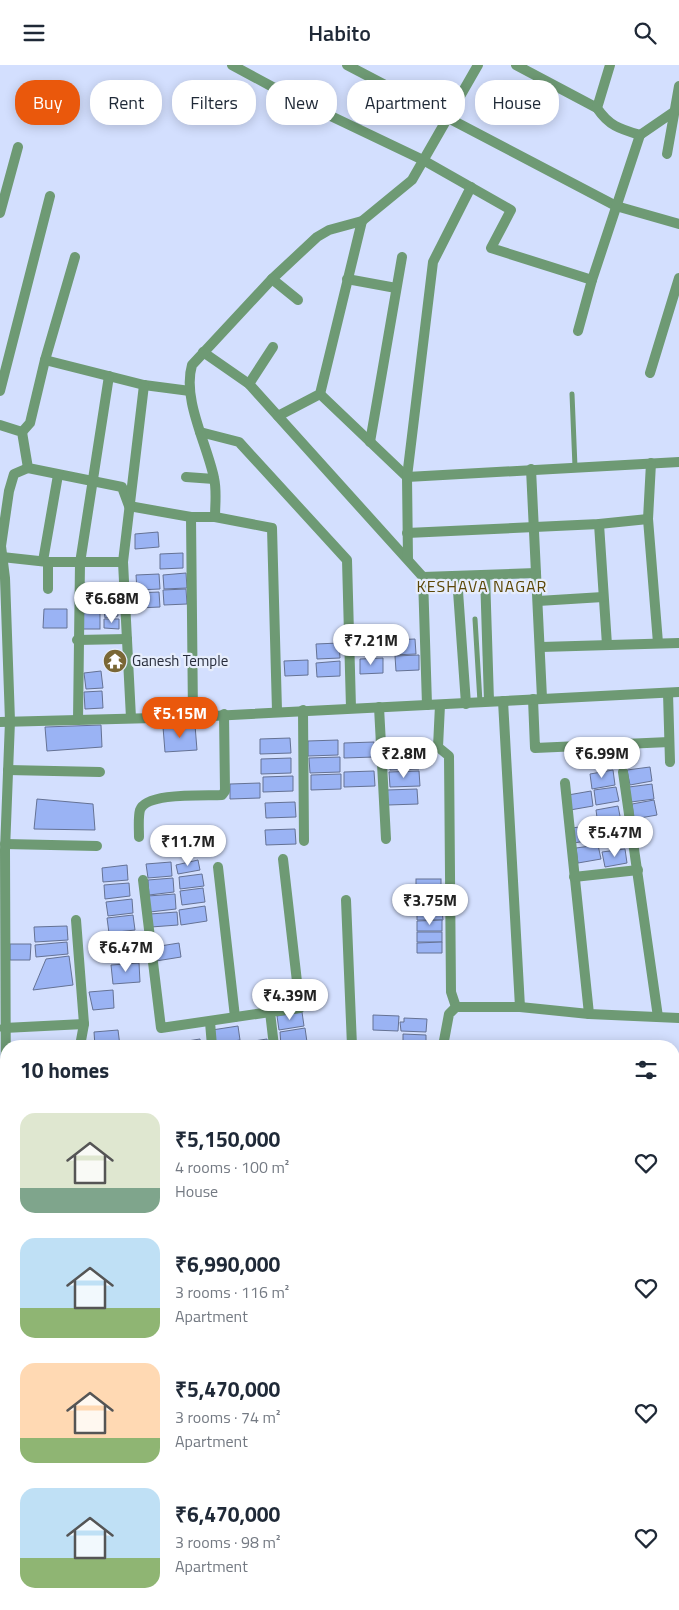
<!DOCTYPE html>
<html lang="en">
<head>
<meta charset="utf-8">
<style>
	:root { --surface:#fff; --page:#f6f6f7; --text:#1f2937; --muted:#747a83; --accent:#ea580c }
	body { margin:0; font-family:"Titillium Web",sans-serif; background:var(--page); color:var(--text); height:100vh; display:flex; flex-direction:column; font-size:19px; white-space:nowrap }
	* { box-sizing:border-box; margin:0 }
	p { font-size:16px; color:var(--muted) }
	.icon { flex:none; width:28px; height:28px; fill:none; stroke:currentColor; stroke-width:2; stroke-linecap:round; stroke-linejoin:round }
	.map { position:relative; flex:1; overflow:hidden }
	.drawer { position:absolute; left:0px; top:975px; width:680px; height:570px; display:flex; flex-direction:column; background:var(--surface); border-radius:20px 20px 0 0; box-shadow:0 2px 12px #0003 }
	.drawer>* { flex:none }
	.banner { position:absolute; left:15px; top:15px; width:650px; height:45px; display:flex; gap:10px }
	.price { position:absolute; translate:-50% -42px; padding:0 11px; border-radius:18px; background:#fff; color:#222; font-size:16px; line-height:32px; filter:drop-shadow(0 1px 2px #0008) }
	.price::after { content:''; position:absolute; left:50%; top:30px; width:15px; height:11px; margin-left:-8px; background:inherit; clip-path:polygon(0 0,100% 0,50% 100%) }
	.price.current { background:var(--accent); color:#fff }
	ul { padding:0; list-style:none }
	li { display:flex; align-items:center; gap:15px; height:125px; padding:0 20px }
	li span { display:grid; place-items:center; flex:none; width:140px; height:100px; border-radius:15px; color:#555 }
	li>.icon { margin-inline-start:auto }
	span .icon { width:60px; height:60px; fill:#fffc; stroke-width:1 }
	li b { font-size:21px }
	h2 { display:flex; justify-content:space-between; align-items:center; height:60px; padding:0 20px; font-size:21px }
	.chip { padding:0 18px; border-radius:20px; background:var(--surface); box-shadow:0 2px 12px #0003; font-size:18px; line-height:45px }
	.chip.current { background:var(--accent); color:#fff }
	header { display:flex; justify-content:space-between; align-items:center; height:65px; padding:0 20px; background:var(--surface); font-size:22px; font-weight:600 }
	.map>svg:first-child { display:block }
	.built { fill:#c1cff1 }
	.cemetery { fill:url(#cemetery-stones) }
	.building { fill:#9ab3f4; stroke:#657294 }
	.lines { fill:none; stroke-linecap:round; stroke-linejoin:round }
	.lane { stroke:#6e9a74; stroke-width:5 }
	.street { stroke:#6e9a74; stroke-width:10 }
	.labels { text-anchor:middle; stroke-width:4.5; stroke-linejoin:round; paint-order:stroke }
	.poi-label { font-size:15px; fill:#272c3b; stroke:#e6edfc; text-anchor:start }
	.neighbourhood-label { font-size:16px; letter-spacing:1px; fill:#5c4707; stroke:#e6edfc }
</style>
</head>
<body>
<header><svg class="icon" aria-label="menu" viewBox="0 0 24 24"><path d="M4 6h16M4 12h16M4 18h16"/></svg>Habito<svg class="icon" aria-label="search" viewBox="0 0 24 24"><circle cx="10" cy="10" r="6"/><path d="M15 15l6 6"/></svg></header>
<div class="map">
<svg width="679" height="1545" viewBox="0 0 679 1545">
	<defs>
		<pattern id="cemetery-stones" width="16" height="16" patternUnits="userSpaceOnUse" patternTransform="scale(1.25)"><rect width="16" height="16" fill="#ffbab0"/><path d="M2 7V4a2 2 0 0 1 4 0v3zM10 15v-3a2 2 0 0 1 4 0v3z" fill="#dba098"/></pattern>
	</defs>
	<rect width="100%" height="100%" fill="#d3dffe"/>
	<!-- built -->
	<rect class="built" x="674" y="1060" width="5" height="44"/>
	<!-- cemetery -->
	<polygon class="cemetery" points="385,1539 512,1539 514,1545 384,1545"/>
	<!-- building -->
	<g class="building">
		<polygon points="158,467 159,482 135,484 135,469"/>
		<polygon points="183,488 183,503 160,504 160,489"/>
		<polygon points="186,508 187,523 164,524 163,510"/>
		<polygon points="159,509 160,524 137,525 136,510"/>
		<polygon points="186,524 187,539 164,540 163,525"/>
		<polygon points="159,527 160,542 137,543 136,528"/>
		<polygon points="44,544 67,544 67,563 43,563"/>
		<polygon points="117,545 118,551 105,553 104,546"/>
		<rect x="83" y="546" width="17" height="18"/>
		<polygon points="104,554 119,554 119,564 104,563"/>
		<polygon points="415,574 416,589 393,590 392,575"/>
		<polygon points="386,575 387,590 364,591 363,576"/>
		<polygon points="339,578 340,593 317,594 316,579"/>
		<polygon points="419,590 419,605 396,606 395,591"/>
		<polygon points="383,593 383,608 360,609 360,594"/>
		<polygon points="308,595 308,610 285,611 284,596"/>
		<polygon points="340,596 340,611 317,612 316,598"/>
		<polygon points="101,606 103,623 86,624 84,608"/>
		<polygon points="102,626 103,643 85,644 84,627"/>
		<polygon points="101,660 102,682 47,686 45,662"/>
		<polygon points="195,660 197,685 165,687 163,662"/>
		<polygon points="290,673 291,688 260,689 260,674"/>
		<polygon points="338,675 338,690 308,691 308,676"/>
		<polygon points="374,677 374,692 344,693 344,678"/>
		<polygon points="419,689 419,704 390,705 389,690"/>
		<polygon points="340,692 340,707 310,708 309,693"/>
		<polygon points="291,693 291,708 261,709 261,694"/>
		<polygon points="650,702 652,716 630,720 627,705"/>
		<polygon points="613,705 615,720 592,724 590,709"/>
		<polygon points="374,706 375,721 344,722 344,707"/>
		<polygon points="419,706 420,721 390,722 389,707"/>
		<polygon points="341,709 341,724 311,725 311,710"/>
		<polygon points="293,711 293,726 263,727 263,712"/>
		<polygon points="260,718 260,733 230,734 230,719"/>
		<polygon points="652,719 654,734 631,737 629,722"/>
		<polygon points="616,722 619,736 596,740 594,725"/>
		<polygon points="417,724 418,739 388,740 387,725"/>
		<polygon points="591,726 593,741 570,745 568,730"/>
		<polygon points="37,734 93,739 95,765 34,764"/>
		<polygon points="654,735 657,750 634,754 632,739"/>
		<polygon points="295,737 296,752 266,753 265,738"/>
		<polygon points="618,741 621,756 598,760 596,745"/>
		<polygon points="594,760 597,774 574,778 572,763"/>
		<polygon points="295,764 296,779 266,780 265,765"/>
		<polygon points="598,780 601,794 578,798 576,783"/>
		<polygon points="625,784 627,798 605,802 602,787"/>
		<polygon points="198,795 200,805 178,809 176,800"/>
		<polygon points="171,797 172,811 148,813 146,799"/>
		<polygon points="127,800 128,815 103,817 102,803"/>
		<polygon points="202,809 204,821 180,824 179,812"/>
		<polygon points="173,813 174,827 149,830 148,815"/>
		<rect x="416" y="814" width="25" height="10"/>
		<polygon points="129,818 130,831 105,834 104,820"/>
		<polygon points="203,823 205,837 182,840 180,826"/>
		<polygon points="175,829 176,844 150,847 148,831"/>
		<polygon points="132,834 133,848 108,851 106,837"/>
		<polygon points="205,841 207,856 181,860 179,845"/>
		<polygon points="417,845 442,845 443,855 417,855"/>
		<polygon points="177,847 178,860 151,862 150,849"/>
		<polygon points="133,850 135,865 109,868 107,853"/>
		<polygon points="442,855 442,866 417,866 417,856"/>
		<polygon points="67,861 68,875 35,877 34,862"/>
		<rect x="417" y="867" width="25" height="10"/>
		<polygon points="67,877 68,889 36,892 35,880"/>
		<polygon points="442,877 442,888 417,888 417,878"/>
		<polygon points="179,878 181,892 156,896 156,889 161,888 160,881"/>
		<polygon points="10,879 31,879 30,895 10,895"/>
		<polygon points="69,891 73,920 33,925 46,894"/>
		<polygon points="139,898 140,917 113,919 111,900"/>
		<polygon points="113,925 114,943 93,945 89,927"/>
		<polygon points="302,947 304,961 279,965 277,951"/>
		<polygon points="373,950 399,951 398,966 373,965"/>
		<polygon points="404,953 427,954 426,967 401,966 400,957 404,957"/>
		<polygon points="238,961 240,975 214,979 212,965"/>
		<polygon points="305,963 307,977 281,981 280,967"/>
		<polygon points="118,965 120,981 95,981 94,967"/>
		<polygon points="403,969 426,970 426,981 403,981"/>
		<polygon points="200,974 201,981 175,981 175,978"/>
		<polygon points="267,974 268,981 242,981 241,978"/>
		<polygon points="170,977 171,981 144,981"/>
		<polygon points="240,977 241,981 215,981"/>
		<polygon points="338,978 339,981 313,981"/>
		<polygon points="0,1230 6,1230 6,1244 0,1245"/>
		<polygon points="6,1247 6,1262 0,1262 0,1248"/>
		<rect x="674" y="1288" width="5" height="15"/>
		<rect x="674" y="1317" width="5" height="13"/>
		<polygon points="676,1410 679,1410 679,1443 675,1443"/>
		<polygon points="674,1531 678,1532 679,1544 658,1545 656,1539 674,1539"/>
	</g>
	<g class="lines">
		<!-- lane -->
		<g class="lane">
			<polyline points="572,329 575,402"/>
			<polyline points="475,554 480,637"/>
		</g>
		<!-- street -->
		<g class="street">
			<polyline points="232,0 293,33 423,95 511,145 491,183 592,215"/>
			<polyline points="347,0 616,141 679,159"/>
			<polyline points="516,0 597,43"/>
			<path d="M610 0 597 43C609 61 620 64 640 70L675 46"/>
			<polyline points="667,89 679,21"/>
			<polyline points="0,148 18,82"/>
			<polyline points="272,214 298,235"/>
			<polyline points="347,214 396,223"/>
			<polyline points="578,266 592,215 640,70"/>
			<polyline points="203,287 249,319 423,512 536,508"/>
			<polyline points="45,295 144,320 190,326"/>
			<polyline points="650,308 679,213"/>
			<polyline points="249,319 273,282"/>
			<polyline points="0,326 50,131"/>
			<polyline points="320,329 407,412 679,397"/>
			<polyline points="278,351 320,329 362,156"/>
			<polyline points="0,360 22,367 28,403 122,422 129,441 191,452 215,452 272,463 277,646"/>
			<polyline points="22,367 30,358 45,295 75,192"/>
			<polyline points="200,367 239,377 347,495 351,643"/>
			<polyline points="370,377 402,192"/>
			<polyline points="651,398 648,454 658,578"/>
			<polyline points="531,404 542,633"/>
			<polyline points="186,412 214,414"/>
			<polyline points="191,452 193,652"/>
			<path d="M215 452C215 440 217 426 214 413 207 379 182 334 192 300L272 214 317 172 329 165 362 156 412 115 478 0"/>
			<polyline points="599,459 607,580"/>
			<polyline points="407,468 599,459 648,454"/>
			<polyline points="2,492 48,497 123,497"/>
			<polyline points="408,494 407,412 433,197 471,122"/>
			<polyline points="43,496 58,410"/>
			<polyline points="485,510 489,636"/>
			<polyline points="423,512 427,640"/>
			<polyline points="457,512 466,639"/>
			<polyline points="48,524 48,497"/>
			<polyline points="538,536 603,532"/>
			<polyline points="77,575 127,574"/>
			<polyline points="541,582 679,578"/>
			<polyline points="668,628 670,697"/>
			<polyline points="533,634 535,683 669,677"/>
			<polyline points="503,636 520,942"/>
			<polyline points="440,640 438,682 449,691 451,927 456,942"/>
			<polyline points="379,642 386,774"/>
			<polyline points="303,645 304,776"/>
			<polyline points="131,653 123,497 144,320"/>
			<polyline points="78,655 80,498 109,311"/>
			<polyline points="0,657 193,652 679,627"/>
			<polyline points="8,705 100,707"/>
			<polyline points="623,707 658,952"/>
			<polyline points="565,718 589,949"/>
			<path d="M139 772C139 764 138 752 140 745 146 727 205 731 222 730L225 726 224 649"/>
			<polyline points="5,779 97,781"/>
			<polyline points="218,802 235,952"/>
			<polyline points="574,812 638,805"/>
			<polyline points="143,815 161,963 270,947"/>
			<polyline points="346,835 352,981"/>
			<polyline points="76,855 84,959 80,981"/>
			<polyline points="210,957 212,981"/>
			<polyline points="4,963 84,959"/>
			<polyline points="274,981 270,947 300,943 283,794"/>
			<polyline points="443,981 449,949 456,942 520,942 589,949 679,953"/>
			<polyline points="674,1005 679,1005"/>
			<polyline points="6,1047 5,785 10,656 5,513 1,481 9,426 14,409 28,403"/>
			<polyline points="674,1055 679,1055"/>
			<polyline points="674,1109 679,1109"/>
			<polyline points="0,1141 6,1140"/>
			<polyline points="674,1143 679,1143"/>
			<polyline points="674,1205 679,1206"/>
			<polyline points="674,1383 679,1384"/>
			<polyline points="517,1539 519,1545"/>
			<polyline points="582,1539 584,1545"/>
			<polyline points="648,1539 650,1545"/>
			<polyline points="443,1545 443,1539"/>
		</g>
	</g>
	<!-- icons -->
	<defs>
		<g id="temple-disc" transform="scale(1.25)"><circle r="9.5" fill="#7a6735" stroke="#e6edfc"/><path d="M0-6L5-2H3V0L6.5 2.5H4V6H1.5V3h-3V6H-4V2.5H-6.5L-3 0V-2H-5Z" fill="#fff"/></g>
	</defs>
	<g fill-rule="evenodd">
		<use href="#temple-disc" x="115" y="596"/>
	</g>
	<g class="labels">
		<!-- poi labels -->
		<g class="poi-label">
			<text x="132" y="601">Ganesh Temple</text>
		</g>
		<!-- neighbourhood labels -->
		<g class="neighbourhood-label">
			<text x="482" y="527">KESHAVA NAGAR</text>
		</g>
	</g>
</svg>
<b class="price" style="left:112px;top:559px">₹6.68M</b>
<b class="price" style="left:371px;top:601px">₹7.21M</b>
<b class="price current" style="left:180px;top:674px">₹5.15M</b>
<b class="price" style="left:404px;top:714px">₹2.8M</b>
<b class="price" style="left:602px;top:714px">₹6.99M</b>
<b class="price" style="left:615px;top:793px">₹5.47M</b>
<b class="price" style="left:188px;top:802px">₹11.7M</b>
<b class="price" style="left:430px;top:861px">₹3.75M</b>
<b class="price" style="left:126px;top:908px">₹6.47M</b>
<b class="price" style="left:290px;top:956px">₹4.39M</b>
<div class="banner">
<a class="chip current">Buy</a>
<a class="chip">Rent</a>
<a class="chip">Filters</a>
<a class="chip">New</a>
<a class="chip">Apartment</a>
<a class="chip">House</a>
</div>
<section class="drawer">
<h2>10 homes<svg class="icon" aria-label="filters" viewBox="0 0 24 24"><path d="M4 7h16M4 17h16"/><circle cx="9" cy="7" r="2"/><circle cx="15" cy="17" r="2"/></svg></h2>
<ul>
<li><span style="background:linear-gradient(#dfe7d0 75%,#7fa58c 0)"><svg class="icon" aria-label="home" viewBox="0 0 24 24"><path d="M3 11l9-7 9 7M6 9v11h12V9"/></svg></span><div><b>₹5,150,000</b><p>4 rooms · 100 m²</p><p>House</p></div><svg class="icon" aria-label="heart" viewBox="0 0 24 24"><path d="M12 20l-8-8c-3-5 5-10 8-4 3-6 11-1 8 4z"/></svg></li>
<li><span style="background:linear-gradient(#bfe0f5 70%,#8fb573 0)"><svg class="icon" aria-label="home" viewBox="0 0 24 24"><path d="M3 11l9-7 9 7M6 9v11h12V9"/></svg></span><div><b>₹6,990,000</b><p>3 rooms · 116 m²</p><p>Apartment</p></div><svg class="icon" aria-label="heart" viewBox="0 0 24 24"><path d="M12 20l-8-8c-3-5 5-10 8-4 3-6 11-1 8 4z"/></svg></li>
<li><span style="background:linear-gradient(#ffd9b3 75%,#8fb573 0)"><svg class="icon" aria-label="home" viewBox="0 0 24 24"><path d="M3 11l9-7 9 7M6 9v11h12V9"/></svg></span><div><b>₹5,470,000</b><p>3 rooms · 74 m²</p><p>Apartment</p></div><svg class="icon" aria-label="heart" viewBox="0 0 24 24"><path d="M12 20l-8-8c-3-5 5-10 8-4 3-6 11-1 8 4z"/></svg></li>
<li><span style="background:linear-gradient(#bfe0f5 70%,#8fb573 0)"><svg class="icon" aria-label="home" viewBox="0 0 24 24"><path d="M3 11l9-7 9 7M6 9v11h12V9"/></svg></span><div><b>₹6,470,000</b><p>3 rooms · 98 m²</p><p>Apartment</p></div><svg class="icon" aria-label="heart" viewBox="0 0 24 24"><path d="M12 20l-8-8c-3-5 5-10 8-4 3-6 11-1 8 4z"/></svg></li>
</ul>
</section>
</div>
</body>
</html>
